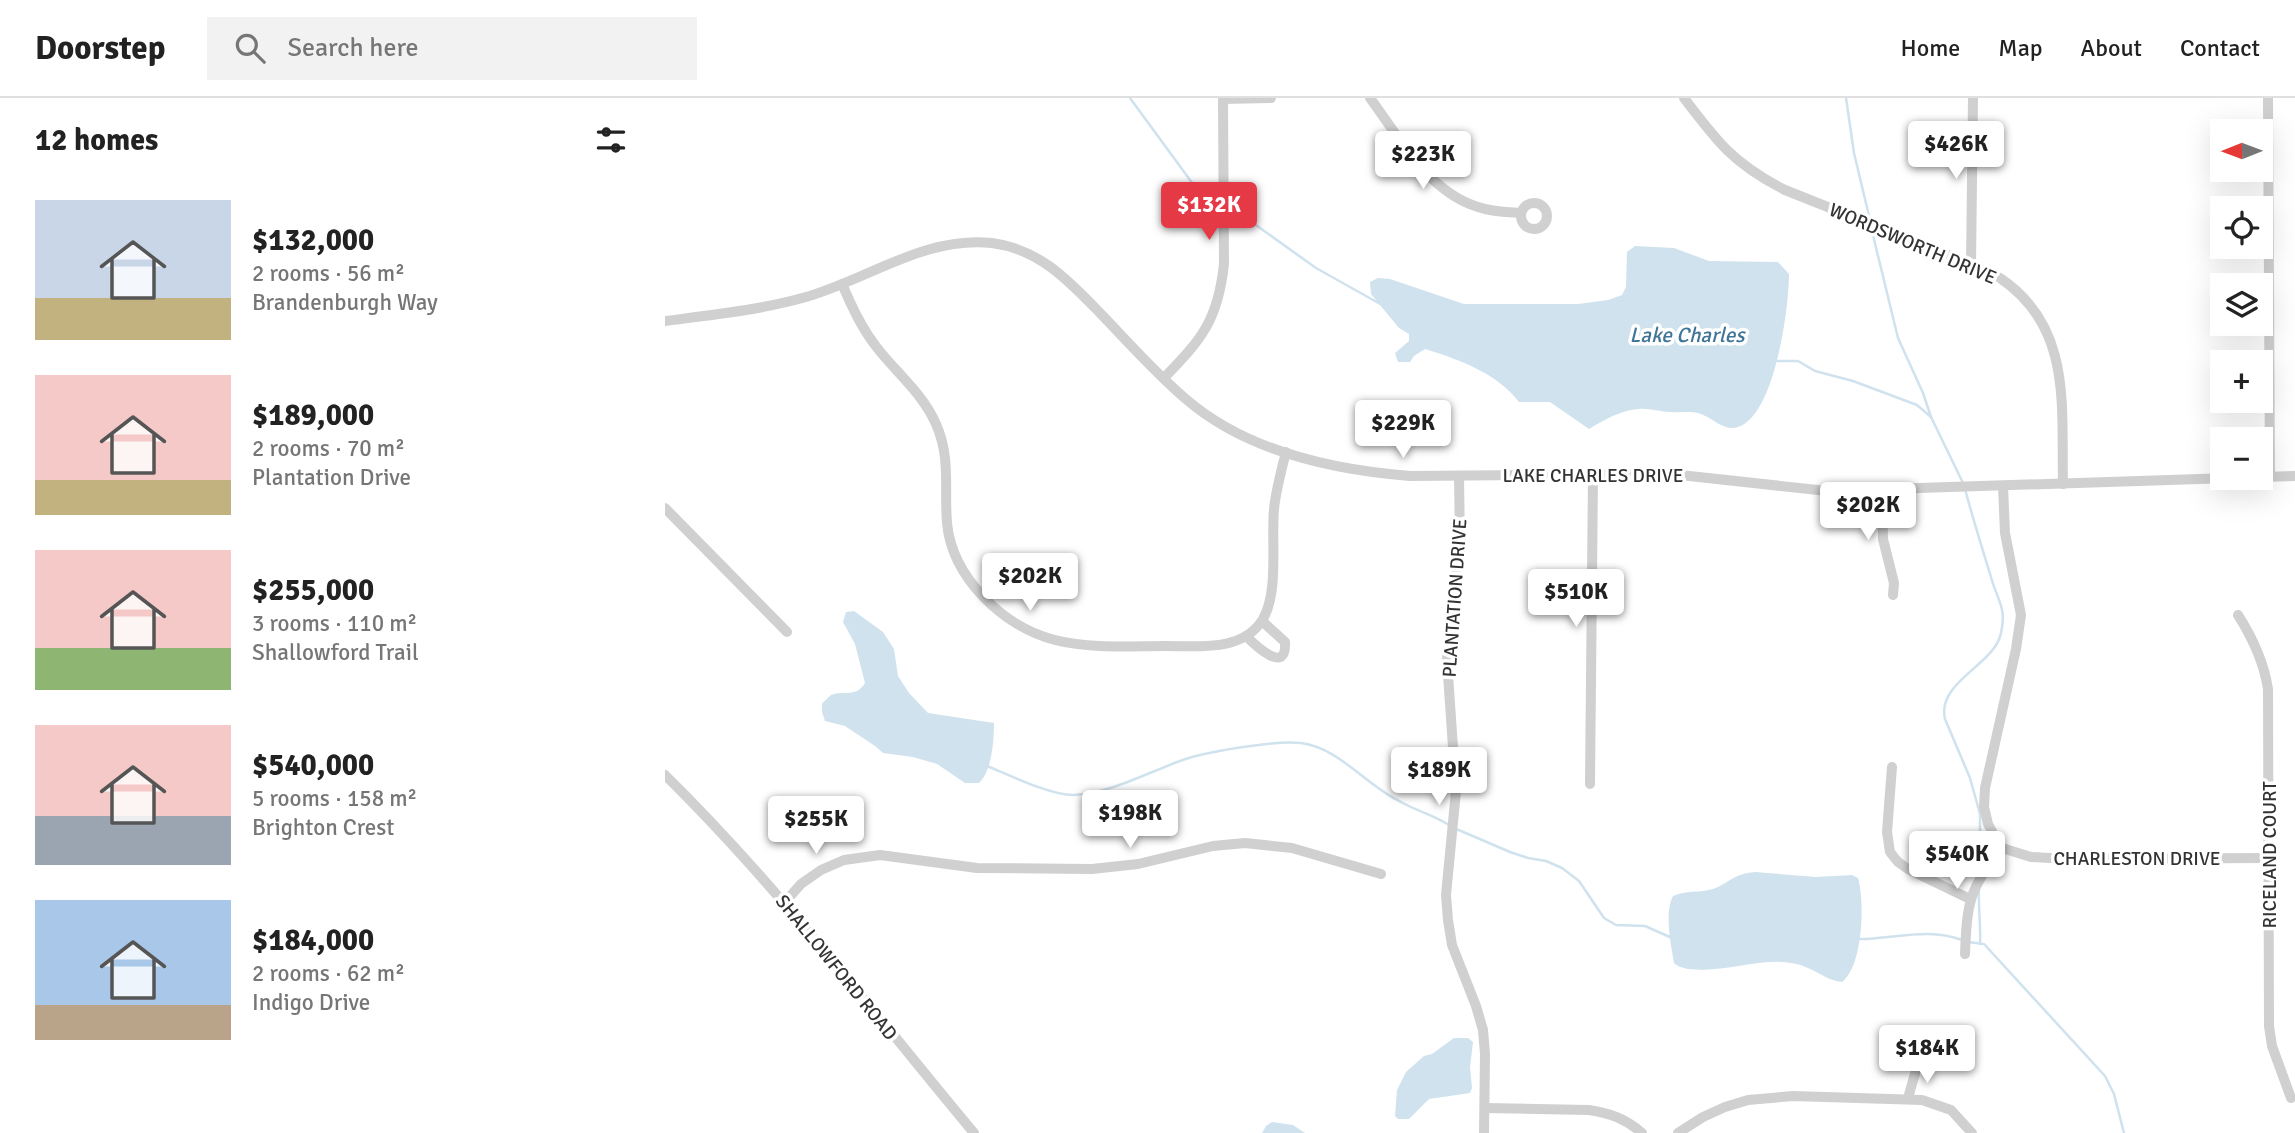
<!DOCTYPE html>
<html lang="en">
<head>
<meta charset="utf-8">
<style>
	:root { --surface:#fff; --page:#f2f2f2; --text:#222; --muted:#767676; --line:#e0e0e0; --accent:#e63946 }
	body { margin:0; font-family:Signika,sans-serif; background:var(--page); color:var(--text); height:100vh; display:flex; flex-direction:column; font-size:26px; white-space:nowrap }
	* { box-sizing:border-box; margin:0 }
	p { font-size:23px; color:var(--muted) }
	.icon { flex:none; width:38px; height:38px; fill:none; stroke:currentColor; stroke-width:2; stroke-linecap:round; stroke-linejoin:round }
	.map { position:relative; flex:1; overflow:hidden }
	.drawer { display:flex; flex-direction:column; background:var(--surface); width:665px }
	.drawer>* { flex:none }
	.needle { width:46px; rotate:269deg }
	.tools { position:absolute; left:1545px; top:21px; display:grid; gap:14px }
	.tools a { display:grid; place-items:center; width:63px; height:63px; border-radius:0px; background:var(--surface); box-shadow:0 7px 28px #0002; font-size:35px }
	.price { position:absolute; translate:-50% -60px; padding:0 16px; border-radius:7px; background:#fff; color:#222; font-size:23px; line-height:46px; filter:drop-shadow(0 2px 4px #0008) }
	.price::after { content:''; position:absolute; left:50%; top:42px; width:21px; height:16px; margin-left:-10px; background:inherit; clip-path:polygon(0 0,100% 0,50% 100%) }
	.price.active { background:var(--accent); color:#fff }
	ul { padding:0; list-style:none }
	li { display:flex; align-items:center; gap:21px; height:175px; padding:0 35px }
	li span { display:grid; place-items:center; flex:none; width:196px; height:140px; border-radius:0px; color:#555 }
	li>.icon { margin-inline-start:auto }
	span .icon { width:84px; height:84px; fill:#fffc; stroke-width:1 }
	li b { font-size:30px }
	h2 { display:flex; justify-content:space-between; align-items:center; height:84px; padding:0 35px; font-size:30px }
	header { display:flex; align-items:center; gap:42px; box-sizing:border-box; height:98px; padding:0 35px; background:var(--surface); border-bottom:2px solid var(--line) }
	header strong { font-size:33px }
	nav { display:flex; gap:38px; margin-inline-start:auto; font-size:24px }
	.search { width:490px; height:63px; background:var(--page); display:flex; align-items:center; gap:18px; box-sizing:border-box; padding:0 24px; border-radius:0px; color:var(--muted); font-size:26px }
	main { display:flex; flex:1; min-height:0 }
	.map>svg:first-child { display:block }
	.water { fill:#cfe2ee }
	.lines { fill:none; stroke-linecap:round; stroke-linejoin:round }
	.stream { stroke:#cfe2ee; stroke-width:2.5 }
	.minor { stroke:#d0d0d0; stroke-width:10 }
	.labels { text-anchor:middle; stroke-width:7; stroke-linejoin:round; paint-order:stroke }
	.street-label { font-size:19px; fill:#333; stroke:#fff }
	.water-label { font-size:21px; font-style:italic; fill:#3f7597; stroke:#fff }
</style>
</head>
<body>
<header>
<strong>Doorstep</strong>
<div class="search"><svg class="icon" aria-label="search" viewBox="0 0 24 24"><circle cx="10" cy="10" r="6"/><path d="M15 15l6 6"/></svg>Search here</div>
<nav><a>Home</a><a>Map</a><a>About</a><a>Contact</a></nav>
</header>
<main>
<section class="drawer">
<h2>12 homes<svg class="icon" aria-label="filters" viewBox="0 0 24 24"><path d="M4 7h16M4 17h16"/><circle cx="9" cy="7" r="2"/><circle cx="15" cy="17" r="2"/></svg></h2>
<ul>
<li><span style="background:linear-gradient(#c9d6e8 70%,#c2b280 0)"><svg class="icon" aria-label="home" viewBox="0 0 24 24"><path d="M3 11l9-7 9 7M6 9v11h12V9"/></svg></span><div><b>$132,000</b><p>2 rooms · 56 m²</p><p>Brandenburgh Way</p></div></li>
<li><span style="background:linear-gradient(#f6c9c9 75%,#c2b280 0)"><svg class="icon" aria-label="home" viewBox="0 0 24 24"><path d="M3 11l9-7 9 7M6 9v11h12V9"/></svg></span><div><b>$189,000</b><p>2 rooms · 70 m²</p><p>Plantation Drive</p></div></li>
<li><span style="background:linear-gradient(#f6c9c9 70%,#8fb573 0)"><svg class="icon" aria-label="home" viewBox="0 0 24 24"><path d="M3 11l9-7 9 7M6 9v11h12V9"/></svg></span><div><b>$255,000</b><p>3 rooms · 110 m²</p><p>Shallowford Trail</p></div></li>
<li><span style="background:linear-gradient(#f6c9c9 65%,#9aa5b1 0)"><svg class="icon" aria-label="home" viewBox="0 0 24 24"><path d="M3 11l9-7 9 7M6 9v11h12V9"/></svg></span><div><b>$540,000</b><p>5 rooms · 158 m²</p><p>Brighton Crest</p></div></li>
<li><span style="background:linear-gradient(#a9c7e8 75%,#b9a48a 0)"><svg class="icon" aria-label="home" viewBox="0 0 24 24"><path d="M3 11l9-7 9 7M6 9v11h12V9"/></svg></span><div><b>$184,000</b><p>2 rooms · 62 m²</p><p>Indigo Drive</p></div></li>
</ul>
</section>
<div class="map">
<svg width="1630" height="1035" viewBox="0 0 1630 1035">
	<rect width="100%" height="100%" fill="#fff"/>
	<!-- water -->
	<g class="water">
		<path d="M970 148 1009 150 1044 163 1113 164 1124 176C1124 210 1110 317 1073 329 1058 334 1046 318 1033 315 1025 313 1014 315 1006 314 995 314 984 310 974 311 956 312 939 322 924 331L885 304H854C832 275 793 261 760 251L749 258 745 264H733L730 255 744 243V236L734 230 706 196 705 184 713 180 725 181 799 206H913L943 202 957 197 961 189 962 154Z"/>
		<path d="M189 513 218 534 229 551 233 578 244 595 263 615 329 625C329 642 327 673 314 685H300L272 666 248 659 218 655 210 648 180 628 160 623 157 614V606C158 604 165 598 166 597 179 592 191 600 200 585L190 546 178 524 181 514Z"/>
		<path d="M1090 774 1151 779 1187 777 1193 780C1200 804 1198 868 1177 884 1164 883 1155 875 1143 870 1127 863 1111 863 1094 865 1075 867 1023 879 1009 865 1006 846 999 815 1008 798 1021 792 1034 795 1048 791 1065 785 1067 776 1090 774Z"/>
		<polygon points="789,940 803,940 808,944 805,969 807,990 805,995 764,1001 744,1021 733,1021 730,1018 732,992 741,974 759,958 767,956"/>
		<polygon points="607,1024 628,1027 640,1035 597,1035 601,1028"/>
	</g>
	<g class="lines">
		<!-- stream -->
		<g class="stream">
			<polyline points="465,0 536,97 556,109"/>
			<polyline points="1181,0 1189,55 1205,122"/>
			<polyline points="561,112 588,125 651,170 717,207"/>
			<polyline points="1206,129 1233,240 1258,295 1266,319 1298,385"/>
			<polyline points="1112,263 1133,263 1150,273 1188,283 1252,307 1266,319"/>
			<path d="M1300 391C1308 421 1317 450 1326 479 1332 502 1342 509 1336 535 1330 567 1271 584 1280 621L1305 680 1315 716V773"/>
			<path d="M322 668C344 677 385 697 408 697 443 696 482 675 515 663 538 654 611 642 636 645 675 650 701 688 736 704 752 713 768 717 784 727"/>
			<polyline points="789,730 845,754 863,760 881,763 897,770 914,783 939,820 951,827 980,828 1007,840"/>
			<path d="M1314 790C1313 809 1316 827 1315 846"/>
			<path d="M1194 841C1229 841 1263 829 1297 842"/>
			<polyline points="1303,844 1319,846 1440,978 1449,996 1459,1035"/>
		</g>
		<!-- minor -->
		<g class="minor">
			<path d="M705 0C734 39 763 94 813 109 827 114 841 114 856 115"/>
			<path d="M1019 0C1053 45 1069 66 1120 92L1306 166C1316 171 1326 175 1335 180 1408 229 1396 309 1398 386"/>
			<polyline points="1603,0 1605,378"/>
			<polyline points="558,1 606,0"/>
			<circle cx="869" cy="118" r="13"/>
			<polyline points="1306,166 1308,0"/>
			<path d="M177 186C187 209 197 231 213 251 232 275 258 296 271 326 286 360 279 389 282 425 287 479 338 529 390 542 426 551 465 548 501 548 534 548 578 554 598 521 614 493 606 443 609 411 611 392 616 373 621 354"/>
			<path d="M0 223C47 217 95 212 141 199 204 181 259 138 327 145 375 151 405 184 436 216 464 245 491 276 522 302 583 354 668 372 745 378L1006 376 1162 393 1565 380"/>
			<path d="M499 280C537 241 553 222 559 166L558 0"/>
			<polyline points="794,378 795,448 784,529 782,562 791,693 781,797 783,822 787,847 811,908 818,932 820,956 819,1035"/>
			<polyline points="1596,379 1630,378"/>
			<polyline points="1338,388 1340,435 1356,517 1351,551 1320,690 1319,709 1323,726 1331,741 1337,750 1366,759 1403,761 1603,760"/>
			<polyline points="1217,391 1218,441 1229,485 1228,497"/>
			<polyline points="0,410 122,534"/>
			<path d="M1573 517C1587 539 1599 565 1603 591L1604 928 1607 948 1626 1000"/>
			<path d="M581 538C590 547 622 578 620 544L597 523"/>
			<polyline points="1227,669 1222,734 1225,754 1233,764 1243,771 1305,801"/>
			<path d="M0 677C113 788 208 914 309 1035"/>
			<polyline points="925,686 928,376"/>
			<polyline points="120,804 136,786 156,772 179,762 215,757 312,770 427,771 473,766 548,748 580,745 627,750 716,776"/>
			<path d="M1300 856C1302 805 1304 790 1337 750"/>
			<polyline points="1243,1000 1253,965"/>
			<path d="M820 1010 924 1012C945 1015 961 1021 977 1035"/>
			<polyline points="1013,1035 1038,1019 1060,1009 1083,1002 1128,998 1257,1002 1286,1012 1307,1035"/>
		</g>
	</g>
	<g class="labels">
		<!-- street labels -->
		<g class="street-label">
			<text transform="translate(1248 145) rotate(23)" y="7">WORDSWORTH DRIVE</text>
			<text x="928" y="384">LAKE CHARLES DRIVE</text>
			<text transform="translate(789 500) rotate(-86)" y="7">PLANTATION DRIVE</text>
			<text transform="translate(1604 757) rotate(-90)" y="7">RICELAND COURT</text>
			<text x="1472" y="767">CHARLESTON DRIVE</text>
			<text transform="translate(172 869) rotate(51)" y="7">SHALLOWFORD ROAD</text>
		</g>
		<!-- water labels -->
		<g class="water-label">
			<text x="1022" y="244">Lake Charles</text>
		</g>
	</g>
</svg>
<div class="tools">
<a><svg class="needle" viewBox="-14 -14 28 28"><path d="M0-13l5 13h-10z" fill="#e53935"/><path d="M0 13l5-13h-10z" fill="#767676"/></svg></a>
<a><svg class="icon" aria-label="locate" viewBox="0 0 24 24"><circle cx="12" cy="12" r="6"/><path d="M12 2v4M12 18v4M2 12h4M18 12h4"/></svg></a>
<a><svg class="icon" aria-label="layers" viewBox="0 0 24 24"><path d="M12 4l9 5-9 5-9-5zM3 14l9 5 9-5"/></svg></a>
<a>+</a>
<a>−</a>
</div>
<b class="price" style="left:1291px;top:83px">$426K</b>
<b class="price" style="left:758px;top:93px">$223K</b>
<b class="price active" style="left:544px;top:144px">$132K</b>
<b class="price" style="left:738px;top:362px">$229K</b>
<b class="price" style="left:1203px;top:444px">$202K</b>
<b class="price" style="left:365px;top:515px">$202K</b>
<b class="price" style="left:911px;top:531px">$510K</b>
<b class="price" style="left:774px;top:709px">$189K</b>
<b class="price" style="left:465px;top:752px">$198K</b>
<b class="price" style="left:151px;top:758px">$255K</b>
<b class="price" style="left:1292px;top:793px">$540K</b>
<b class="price" style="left:1262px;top:987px">$184K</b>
</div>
</main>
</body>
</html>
